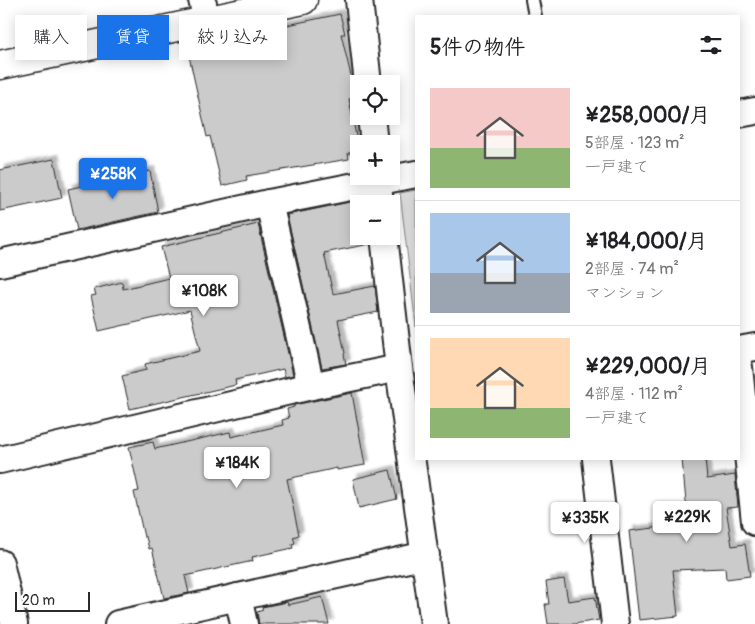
<!DOCTYPE html>
<html lang="ja">
<head>
<meta charset="utf-8">
<style>
	:root { --surface:#fff; --page:#f2f2f2; --text:#202124; --muted:#757577; --line:#e0e0e0; --accent:#1a73e8 }
	body { margin:0; font-family:Pangolin,"Klee One",sans-serif; background:var(--page); color:var(--text); height:100vh; display:flex; flex-direction:column; font-size:19px; white-space:nowrap }
	* { box-sizing:border-box; margin:0 }
	p { font-size:16px; color:var(--muted) }
	.icon { flex:none; width:28px; height:28px; fill:none; stroke:currentColor; stroke-width:2; stroke-linecap:round; stroke-linejoin:round }
	.map { position:relative; flex:1; overflow:hidden }
	.details { position:absolute; left:415px; top:15px; width:325px; height:445px; display:flex; flex-direction:column; background:var(--surface); border-radius:0px; box-shadow:0 2px 12px #0003 }
	.details>* { flex:none }
	.hud { position:absolute; left:15px; top:15px; width:325px; height:45px; display:flex; gap:10px }
	.fabs { position:absolute; left:350px; top:75px; display:grid; gap:10px }
	.fabs a { display:grid; place-items:center; width:50px; height:50px; border-radius:0px; background:var(--surface); box-shadow:0 2px 12px #0003; font-size:25px }
	.scale { position:absolute; left:15px; bottom:12px; width:75px; box-sizing:border-box; padding-left:5px; border:2px solid #2b2b2b; border-top:0; font-size:14px; line-height:18px; white-space:nowrap; color:#2b2b2b; -webkit-text-stroke:4px #fff; paint-order:stroke }
	.price { position:absolute; translate:-50% -42px; padding:0 11px; border-radius:5px; background:#fff; color:#222; font-size:16px; line-height:32px; filter:drop-shadow(0 1px 2px #0008) }
	.price::after { content:''; position:absolute; left:50%; top:30px; width:15px; height:11px; margin-left:-8px; background:inherit; clip-path:polygon(0 0,100% 0,50% 100%) }
	.price.current { background:var(--accent); color:#fff }
	ul { padding:0; list-style:none }
	li { display:flex; align-items:center; gap:15px; height:125px; padding:0 15px }
	li+li { border-top:1px solid var(--line) }
	li span { display:grid; place-items:center; flex:none; width:140px; height:100px; border-radius:0px; color:#555 }
	li>.icon { margin-inline-start:auto }
	span .icon { width:60px; height:60px; fill:#fffc; stroke-width:1 }
	li b { font-size:21px }
	h2 { display:flex; justify-content:space-between; align-items:center; height:60px; padding:0 15px; font-size:21px }
	.tag { padding:0 18px; border-radius:0px; background:var(--surface); box-shadow:0 2px 12px #0003; font-size:18px; line-height:45px }
	.tag.current { background:var(--accent); color:#fff }
	.map>svg:first-child { display:block }
	.green { fill:#e0e0e0; stroke:#868686 }
	.building { fill:#cbcbcb; stroke:#2b2b2b; filter:url(#shadow) }
	.lines { fill:none; stroke-linecap:round; stroke-linejoin:round }
	.service-casing { stroke:#2b2b2b; stroke-width:16 }
	.minor-casing { stroke:#2b2b2b; stroke-width:30 }
	.tertiary-casing { stroke:#2b2b2b; stroke-width:31 }
	.service { stroke:#fff; stroke-width:12 }
	.minor { stroke:#fff; stroke-width:26 }
	.tertiary { stroke:#fff; stroke-width:28 }
</style>
</head>
<body>
<div class="map">
<svg width="755" height="624" viewBox="0 0 755 624">
	<defs>
		<filter id="shadow"><feDropShadow dx="4.5" dy="-4.5" stdDeviation="1" flood-color="#0004"/></filter>
	</defs>
	<rect width="100%" height="100%" fill="#fff"/>
	<filter id="ink" filterUnits="userSpaceOnUse"><feTurbulence type="fractalNoise" baseFrequency=".02" numOctaves="2"/><feDisplacementMap in="SourceGraphic" scale="10" xChannelSelector="R" yChannelSelector="G"/><feConvolveMatrix kernelMatrix="1 2 1 2 8 2 1 2 1" color-interpolation-filters="sRGB"/></filter>
	<g filter="url(#ink)">
		<!-- green -->
		<polygon class="green" points="416,190 416,327 400,193"/>
		<!-- building -->
		<g class="building">
			<polygon points="340,14 345,34 341,34 356,97 349,99 359,152 348,153 349,159 246,176 247,180 222,186 210,136 207,137 187,47 238,36 239,39 279,31 278,27"/>
			<polygon points="54,159 62,198 0,211 0,170"/>
			<polygon points="150,171 158,212 77,230 68,189"/>
			<polygon points="364,199 365,204 359,204 359,236 369,236 370,244 324,253 333,294 375,286 378,312 338,320 345,353 344,354 346,364 322,368 287,215"/>
			<polygon points="258,224 293,375 285,377 283,369 235,380 236,385 130,409 122,376 146,370 145,364 200,351 190,310 99,331 91,296 96,295 94,289 122,282 123,289 169,278 161,247"/>
			<polygon points="352,393 365,465 337,470 337,468 287,479 299,535 293,537 295,543 292,544 293,548 252,557 253,561 185,576 189,593 164,598 152,548 149,549 146,537 144,537 134,492 139,491 129,447 153,442 155,449 230,432 231,437 283,425 282,420 289,418 287,409 294,407 294,405"/>
			<polygon points="682,459 705,459 707,479 735,475 738,507 726,508 732,546 745,544 750,576 726,579 725,568 673,570 678,616 639,620 629,531 688,524"/>
			<polygon points="390,470 397,499 359,508 353,479"/>
			<polygon points="564,579 568,601 595,597 599,620 574,624 548,624 545,604 549,604 546,582"/>
			<polygon points="322,597 329,624 259,624 257,612 263,610 262,607 287,602 288,605"/>
		</g>
		<g class="lines">
			<!-- service casing -->
			<g class="service-casing">
				<polyline id="service" points="532,0 535,16"/>
			</g>
			<!-- minor casing -->
			<g class="minor-casing">
				<g id="minor">
					<polyline points="202,0 207,21"/>
					<polyline points="359,0 368,84"/>
					<polyline points="739,114 755,111"/>
					<polyline points="371,116 374,144"/>
					<polyline points="377,176 380,204"/>
					<polyline points="269,203 311,386"/>
					<polyline points="384,236 399,368 434,624"/>
					<polyline points="0,263 269,203 416,174"/>
					<polyline points="739,350 755,347"/>
					<polyline points="739,367 755,522"/>
					<polyline points="596,459 615,624"/>
					<polyline points="0,460 311,386 399,368"/>
					<polyline points="0,563 14,624"/>
					<polyline points="238,597 244,624"/>
					<polyline points="118,624 426,555"/>
				</g>
			</g>
			<!-- tertiary casing -->
			<g class="tertiary-casing">
				<polyline id="tertiary" points="0,65 303,0"/>
			</g>
			<!-- service -->
			<use href="#service" class="service"/>
			<!-- minor -->
			<use href="#minor" class="minor"/>
			<!-- tertiary -->
			<use href="#tertiary" class="tertiary"/>
		</g>
	</g>
</svg>
<div class="fabs">
<a><svg class="icon" aria-label="locate" viewBox="0 0 24 24"><circle cx="12" cy="12" r="6"/><path d="M12 2v4M12 18v4M2 12h4M18 12h4"/></svg></a>
<a>+</a>
<a>−</a>
</div>
<div class="scale">20 m</div>
<b class="price current" style="left:113px;top:200px">¥258K</b>
<b class="price" style="left:204px;top:317px">¥108K</b>
<b class="price" style="left:237px;top:489px">¥184K</b>
<b class="price" style="left:687px;top:543px">¥229K</b>
<b class="price" style="left:585px;top:544px">¥335K</b>
<div class="hud">
<a class="tag">購入</a>
<a class="tag current">賃貸</a>
<a class="tag">絞り込み</a>
</div>
<section class="details">
<h2>5件の物件<svg class="icon" aria-label="filters" viewBox="0 0 24 24"><path d="M4 7h16M4 17h16"/><circle cx="9" cy="7" r="2"/><circle cx="15" cy="17" r="2"/></svg></h2>
<ul>
<li><span style="background:linear-gradient(#f6c9c9 60%,#8fb573 0)"><svg class="icon" aria-label="home" viewBox="0 0 24 24"><path d="M3 11l9-7 9 7M6 9v11h12V9"/></svg></span><div><b>¥258,000/月</b><p>5部屋 · 123 m²</p><p>一戸建て</p></div></li>
<li><span style="background:linear-gradient(#a9c7e8 60%,#9aa5b1 0)"><svg class="icon" aria-label="home" viewBox="0 0 24 24"><path d="M3 11l9-7 9 7M6 9v11h12V9"/></svg></span><div><b>¥184,000/月</b><p>2部屋 · 74 m²</p><p>マンション</p></div></li>
<li><span style="background:linear-gradient(#ffd9b3 70%,#8fb573 0)"><svg class="icon" aria-label="home" viewBox="0 0 24 24"><path d="M3 11l9-7 9 7M6 9v11h12V9"/></svg></span><div><b>¥229,000/月</b><p>4部屋 · 112 m²</p><p>一戸建て</p></div></li>
</ul>
</section>
</div>
</body>
</html>
